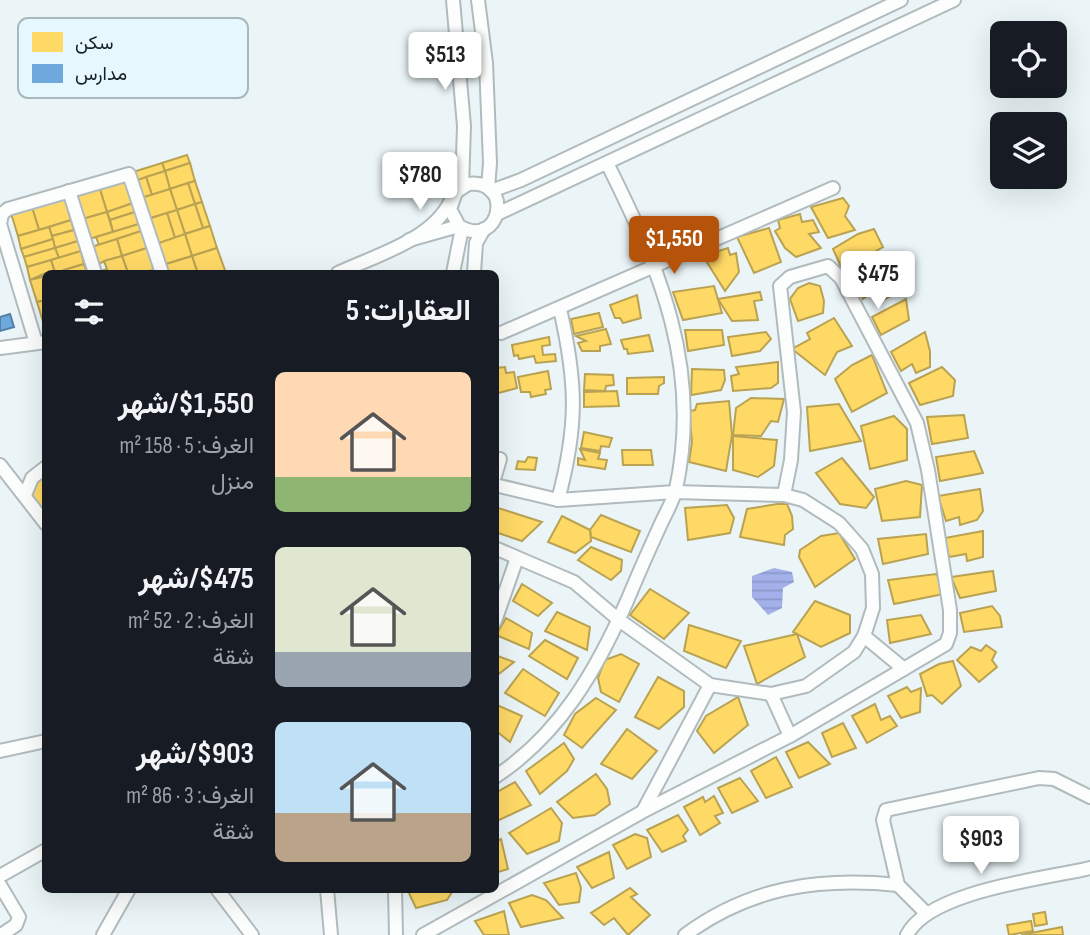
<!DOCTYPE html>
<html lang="ar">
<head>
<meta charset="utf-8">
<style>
	:root { --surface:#171b24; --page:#20242c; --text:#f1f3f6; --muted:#9ea1a6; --accent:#b45309 }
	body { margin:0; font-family:"Sofia Sans Condensed",Vazirmatn,sans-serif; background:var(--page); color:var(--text); direction:rtl; height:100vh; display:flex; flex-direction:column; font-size:26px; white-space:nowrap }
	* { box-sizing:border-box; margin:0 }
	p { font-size:23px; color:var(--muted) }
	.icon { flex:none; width:38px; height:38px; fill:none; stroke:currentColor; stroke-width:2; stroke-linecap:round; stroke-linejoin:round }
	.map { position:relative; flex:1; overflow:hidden; direction:ltr }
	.sheet { position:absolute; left:42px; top:270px; width:457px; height:623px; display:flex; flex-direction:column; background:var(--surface); border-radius:10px; box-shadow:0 7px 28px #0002; direction:rtl }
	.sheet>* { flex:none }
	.controls { position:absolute; left:990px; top:21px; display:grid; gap:14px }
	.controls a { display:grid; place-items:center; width:77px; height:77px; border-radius:10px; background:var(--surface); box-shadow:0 7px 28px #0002; font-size:35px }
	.price { position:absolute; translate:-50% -60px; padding:0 16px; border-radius:7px; background:#fff; color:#222; font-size:23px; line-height:46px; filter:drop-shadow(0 2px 4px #0008) }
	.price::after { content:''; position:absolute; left:50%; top:42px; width:21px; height:16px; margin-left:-10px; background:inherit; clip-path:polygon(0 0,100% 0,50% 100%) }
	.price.selected { background:var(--accent); color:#fff }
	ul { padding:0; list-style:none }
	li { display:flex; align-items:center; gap:21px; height:175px; padding:0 28px }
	li span { display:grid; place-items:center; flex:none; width:196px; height:140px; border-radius:10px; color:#555 }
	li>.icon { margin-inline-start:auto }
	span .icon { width:84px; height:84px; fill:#fffc; stroke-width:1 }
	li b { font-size:30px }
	h2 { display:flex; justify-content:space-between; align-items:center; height:84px; padding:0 28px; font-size:30px }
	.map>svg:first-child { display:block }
	.water { fill:url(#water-rules) }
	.homes { fill:#ffd966; stroke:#b9a252; stroke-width:2 }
	.schools { fill:#6fa8dc; stroke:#5480a5; stroke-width:2 }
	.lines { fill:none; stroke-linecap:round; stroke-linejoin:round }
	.minor-casing { stroke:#b1bbbe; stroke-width:16 }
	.minor { stroke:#fcfefe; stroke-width:12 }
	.key { fill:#e6f8fd; stroke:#a8b8bc; stroke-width:2 }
	.key-label { font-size:19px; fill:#162124 }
</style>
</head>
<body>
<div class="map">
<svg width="1090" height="935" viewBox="0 0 1090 935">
	<defs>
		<pattern id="water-rules" width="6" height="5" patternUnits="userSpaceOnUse" patternTransform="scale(1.75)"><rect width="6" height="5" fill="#a4b0ea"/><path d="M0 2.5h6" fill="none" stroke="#8c97c9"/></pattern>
	</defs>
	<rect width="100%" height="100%" fill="#ebf5f8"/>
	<!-- water -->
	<polygon class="water" points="774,568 792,572 794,582 783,588 782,608 768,615 752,597 752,576"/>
	<!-- homes -->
	<g class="homes">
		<polygon points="187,155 190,163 165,171 162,163"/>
		<polygon points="162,163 165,171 135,181 133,172"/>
		<polygon points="190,163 195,181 170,189 165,171"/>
		<polygon points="165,171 170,189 152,195 146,177"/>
		<polygon points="126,174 136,202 107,212 98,183"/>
		<polygon points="146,177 152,195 141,198 135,181"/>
		<polygon points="195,181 202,202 195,204 188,183"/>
		<polygon points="98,183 107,212 79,220 71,192"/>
		<polygon points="188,183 195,204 177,210 170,189"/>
		<polygon points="170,189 177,210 148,219 141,198"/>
		<polygon points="64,194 71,220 39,230 31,204"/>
		<polygon points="843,198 849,206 845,216 855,230 828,238 811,207"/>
		<polygon points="136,202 138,211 110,220 107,212"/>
		<polygon points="202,202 210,226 203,228 195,204"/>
		<polygon points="31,204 39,230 18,236 10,210"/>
		<polygon points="195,204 203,228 185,234 177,210"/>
		<polygon points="177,210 185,234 175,238 167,213"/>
		<polygon points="138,211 142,223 113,232 110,220"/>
		<polygon points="107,212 113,232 86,240 79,220"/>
		<polygon points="167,213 175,238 156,244 148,219"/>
		<polygon points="800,214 802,222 813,220 819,232 809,234 821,248 796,257 785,248 775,231 780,228 778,220"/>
		<polygon points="71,220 74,230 52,236 49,227"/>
		<polygon points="142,223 144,230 99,245 96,237"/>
		<polygon points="210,226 217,248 192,256 185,234"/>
		<polygon points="49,227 53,239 21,249 18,236"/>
		<polygon points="769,228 781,262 754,273 737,237"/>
		<polygon points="874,229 883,247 869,255 876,262 861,273 854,264 843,271 833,249 858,234"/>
		<polygon points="74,230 78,241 55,248 52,236"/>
		<polygon points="144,230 150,247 122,256 117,239"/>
		<polygon points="185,234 192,256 163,265 156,244"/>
		<polygon points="53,239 55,248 24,257 21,249"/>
		<polygon points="117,239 122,256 94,265 88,248"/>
		<polygon points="78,241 81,251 59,258 55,248"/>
		<polygon points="150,247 157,270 128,273 122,256"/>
		<polygon points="55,248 59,258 27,267 24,257"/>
		<polygon points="217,248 226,273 191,273 197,271 192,256"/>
		<polygon points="728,248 730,255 736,253 739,272 725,291 703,256"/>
		<polygon points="81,251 84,264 55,273 51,260"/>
		<polygon points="122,256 128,273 96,273 107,269 104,261"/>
		<polygon points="192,256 197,271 166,273 163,265"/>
		<polygon points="51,260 55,273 46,273 30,280 27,267"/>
		<polygon points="890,260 894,294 880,302 873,292 863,299 855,282"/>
		<polygon points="84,264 87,273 65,273 64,270"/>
		<polygon points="46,276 46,300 37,302 30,280"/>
		<polygon points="809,283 820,286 824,301 823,313 798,321 790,299 798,288"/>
		<polygon points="714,286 722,313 683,320 673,292"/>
		<polygon points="760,292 762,300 754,301 758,320 732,321 718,299"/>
		<polygon points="637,295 641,318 623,323 620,318 615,318 610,305"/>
		<polygon points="906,299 909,320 881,335 872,317"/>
		<polygon points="46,300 46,327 45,328 37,302"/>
		<polygon points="599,313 603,327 574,334 571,319"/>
		<polygon points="834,318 852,346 837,352 825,375 792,349 810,339 807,333"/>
		<polygon points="606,329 611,344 600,346 600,351 582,351 578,343 586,341 576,336"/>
		<polygon points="685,330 722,330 724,345 688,351"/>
		<polygon points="766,332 771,339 760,351 732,356 728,337"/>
		<polygon points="925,332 930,351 930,367 916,373 912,364 901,371 891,352"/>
		<polygon points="649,335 653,351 628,354 627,349 624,349 621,340"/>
		<polygon points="549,337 550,345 542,346 543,355 555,354 556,361 536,363 534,356 519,359 518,355 514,356 512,345"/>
		<polygon points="872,355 887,393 852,412 835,379 852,365"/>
		<polygon points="778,362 778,383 771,388 733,391 731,376 739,374 736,367"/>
		<polygon points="505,367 506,373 514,372 517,388 495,394 495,368"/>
		<polygon points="942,367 955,380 953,396 920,405 909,383"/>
		<polygon points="692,369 724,370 725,380 721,390 691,395"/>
		<polygon points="548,371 551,389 545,390 546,394 531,397 530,392 521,392 518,377"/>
		<polygon points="585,374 613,375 614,385 606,386 605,391 584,390"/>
		<polygon points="664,377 664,383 659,386 658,394 627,394 627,378"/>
		<polygon points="617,391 619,406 584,407 584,392"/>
		<polygon points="751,398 784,399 778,422 771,421 761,436 733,435 736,408"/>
		<polygon points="729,401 732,435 726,471 689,462 692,442 689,411 695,410 697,404"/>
		<polygon points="839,404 861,441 810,451 807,407"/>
		<polygon points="964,415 968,438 932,444 927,417"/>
		<polygon points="894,416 907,429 907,460 870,469 861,426"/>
		<polygon points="584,432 612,438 609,447 601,446 600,451 581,448"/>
		<polygon points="733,436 777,440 774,466 758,477 733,470"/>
		<polygon points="580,449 600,453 598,459 607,460 605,469 578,465 578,458 585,460"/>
		<polygon points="622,450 651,450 653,465 623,465"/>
		<polygon points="974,451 983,473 940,481 936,457"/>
		<polygon points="528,457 537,458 535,470 516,469 518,461 525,462"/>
		<polygon points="842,458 874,497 866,508 840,504 816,473"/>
		<polygon points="46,473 46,511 43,512 27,487"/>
		<polygon points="906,481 922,485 920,517 882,521 875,489"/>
		<polygon points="980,489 983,511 977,520 960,525 959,517 946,521 938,496"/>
		<polygon points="777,504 787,504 792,516 793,529 785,535 784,545 740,537 747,509"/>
		<polygon points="727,505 734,518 730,533 688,540 685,508"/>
		<polygon points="495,507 542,522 522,541 495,532"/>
		<polygon points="601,515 640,531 631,552 591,537 590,530"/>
		<polygon points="562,516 590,530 591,541 575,553 548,542"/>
		<polygon points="983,531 983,557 967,561 966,554 949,557 945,538"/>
		<polygon points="839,533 855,559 815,587 799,557 800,550 821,536"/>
		<polygon points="926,534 928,554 883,564 878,539"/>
		<polygon points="591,547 622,560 621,571 611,580 578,560"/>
		<polygon points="993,571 996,591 960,598 951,577"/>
		<polygon points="936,574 948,593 894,604 888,580"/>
		<polygon points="522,584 552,603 538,616 513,601"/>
		<polygon points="650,589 689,613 664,639 630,615"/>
		<polygon points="815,601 850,615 850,633 821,647 793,632"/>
		<polygon points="992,606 1000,616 1002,627 964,632 960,613"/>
		<polygon points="557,612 590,627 587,650 545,631"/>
		<polygon points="921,615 931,634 890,643 887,620"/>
		<polygon points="506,618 532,633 529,649 496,635"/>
		<polygon points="689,625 741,641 726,668 684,651"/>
		<polygon points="797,634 805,657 757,684 744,646"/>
		<polygon points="545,640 578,658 567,679 529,656"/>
		<polygon points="986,645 996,652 992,660 997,667 979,682 957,660 971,647 981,651"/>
		<polygon points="621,654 639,664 619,702 601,692 598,678 605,660"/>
		<polygon points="495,655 514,662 495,677"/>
		<polygon points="953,661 961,686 942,704 932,695 927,696 920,674 939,664"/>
		<polygon points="523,669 559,693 545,716 505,693"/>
		<polygon points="658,677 684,691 684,707 659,729 635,717"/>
		<polygon points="907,687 911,692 921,688 920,712 901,718 888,696"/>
		<polygon points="738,697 748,725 714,753 697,731 706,716"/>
		<polygon points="596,698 616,710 582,748 564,735 575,714"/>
		<polygon points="875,704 881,720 890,716 897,726 867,743 852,716"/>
		<polygon points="497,705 522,716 510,742 495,730"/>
		<polygon points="843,723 856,748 832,757 822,733"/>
		<polygon points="627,729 657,751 632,779 601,764"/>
		<polygon points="808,742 830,764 799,778 786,752"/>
		<polygon points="564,743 574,759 567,771 540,794 526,771"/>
		<polygon points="776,757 792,787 766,798 751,771"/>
		<polygon points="596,774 607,789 610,804 595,815 573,818 557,802"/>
		<polygon points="740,778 758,801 732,813 718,788"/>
		<polygon points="515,782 531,805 495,822 495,793"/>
		<polygon points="714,796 723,813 715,816 720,823 700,835 684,807 703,797 705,802"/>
		<polygon points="551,808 562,823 559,841 527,854 509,833"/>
		<polygon points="678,815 688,830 683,836 686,841 662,852 647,830"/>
		<polygon points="635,834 647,838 651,857 627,869 613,845"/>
		<polygon points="501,839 508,869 495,873 495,842"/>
		<polygon points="609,852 614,878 592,888 577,867"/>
		<polygon points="576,873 581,888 579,902 559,905 544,883"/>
		<polygon points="630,888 637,894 631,897 650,915 628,935 614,918 604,925 591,913"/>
		<polygon points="407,889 454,889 447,900 416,908"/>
		<polygon points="532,895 546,900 563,918 521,927 509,903"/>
		<polygon points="504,911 509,935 484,935 475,921"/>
		<polygon points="1045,912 1047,924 1035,926 1033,914"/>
		<polygon points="1031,921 1033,931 1009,935 1007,925"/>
		<polygon points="1062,927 1063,935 1021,935"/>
	</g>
	<!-- schools -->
	<polygon class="schools" points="10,314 14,327 0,331 0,317"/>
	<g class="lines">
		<!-- minor casing -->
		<g class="minor-casing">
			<g id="minor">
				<polyline points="453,0 464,126 462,187"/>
				<polyline points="478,0 486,63 490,163 488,188"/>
				<polyline points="69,191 95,273"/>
				<polyline points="491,191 521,180 901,0"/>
				<polyline points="497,214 954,0"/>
				<path d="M409 240 459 226C501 251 515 178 468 184L456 192 450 209 459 226"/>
				<path d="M338 273C374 256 433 240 451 200"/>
				<polyline points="453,273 462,228"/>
				<polyline points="474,273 476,243 484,229"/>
				<polyline points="501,333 833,188"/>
				<polyline points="36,343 0,224 2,214 8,209 129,174 162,273"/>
				<polyline points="0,348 46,342"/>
				<polyline points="0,465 46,524"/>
				<polyline points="495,476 500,459"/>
				<polyline points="495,485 558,500 675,492 784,495 803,500 839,523 862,549 872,574 873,608 864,636 854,652 806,686 771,694 710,685 619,620 574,582 495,548"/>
				<polyline points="25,495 32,478 46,467"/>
				<path d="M558 500C578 426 577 383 560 309"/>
				<polyline points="495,621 517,558"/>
				<polyline points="864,636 904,669"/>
				<polyline points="771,694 790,736"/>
				<polyline points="0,751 46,741"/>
				<path d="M495 777C560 734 596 671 627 601 637 577 648 552 659 528 664 516 673 502 676 489 702 368 660 269 607 163"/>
				<polyline points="643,811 710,685"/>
				<polyline points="0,876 46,850"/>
				<polyline points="0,885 19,917 16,925 1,935"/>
				<polyline points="217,889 252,935"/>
				<polyline points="327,889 331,935"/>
				<polyline points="395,889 396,935"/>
				<polyline points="925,912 898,885 883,820 886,810 1039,778 1054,779 1090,797"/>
				<polyline points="103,935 129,889"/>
				<polyline points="423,935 642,812 790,736 946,644 950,633 950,610 928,470 917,423 841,278 828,266 790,277 780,286 794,412 791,460 784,495"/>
				<path d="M685 935C750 887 819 877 898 885"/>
				<path d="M907 935C929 891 1043 879 1090 868"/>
			</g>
		</g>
		<!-- minor -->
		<use href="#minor" class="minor"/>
	</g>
	<!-- legend -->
	<rect x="18" y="18" width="230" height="80" rx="10" class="key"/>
	<rect x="32" y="32" width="31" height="20" fill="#ffd966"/>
	<rect x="32" y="64" width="31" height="19" fill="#6fa8dc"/>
	<g class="key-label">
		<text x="75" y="49">سكن</text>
		<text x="75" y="80">مدارس</text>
	</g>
</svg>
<div class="controls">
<a><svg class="icon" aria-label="locate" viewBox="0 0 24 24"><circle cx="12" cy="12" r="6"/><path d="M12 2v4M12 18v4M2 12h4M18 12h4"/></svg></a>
<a><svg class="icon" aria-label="layers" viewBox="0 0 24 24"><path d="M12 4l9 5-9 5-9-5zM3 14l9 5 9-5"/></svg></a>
</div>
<b class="price" style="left:445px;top:92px">$513</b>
<b class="price" style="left:420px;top:212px">$780</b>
<b class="price selected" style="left:674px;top:276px">$1,550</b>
<b class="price" style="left:878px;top:311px">$475</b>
<b class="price" style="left:981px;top:876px">$903</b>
<section class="sheet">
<h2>العقارات: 5<svg class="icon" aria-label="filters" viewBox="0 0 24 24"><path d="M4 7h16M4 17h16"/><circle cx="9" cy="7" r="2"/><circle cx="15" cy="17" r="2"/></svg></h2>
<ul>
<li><span style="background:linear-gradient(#ffd9b3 75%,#8fb573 0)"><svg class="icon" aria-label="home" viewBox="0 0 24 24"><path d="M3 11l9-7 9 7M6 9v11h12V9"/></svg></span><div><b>$1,550/شهر</b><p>الغرف: 5 · 158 m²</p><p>منزل</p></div></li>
<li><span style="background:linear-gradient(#dfe7d0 75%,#9aa5b1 0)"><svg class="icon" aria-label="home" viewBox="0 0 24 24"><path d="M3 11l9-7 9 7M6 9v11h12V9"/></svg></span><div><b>$475/شهر</b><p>الغرف: 2 · 52 m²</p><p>شقة</p></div></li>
<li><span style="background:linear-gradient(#bfe0f5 65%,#b9a48a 0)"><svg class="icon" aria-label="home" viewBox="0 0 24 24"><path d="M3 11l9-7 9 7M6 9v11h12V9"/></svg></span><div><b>$903/شهر</b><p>الغرف: 3 · 86 m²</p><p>شقة</p></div></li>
</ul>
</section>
</div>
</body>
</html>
